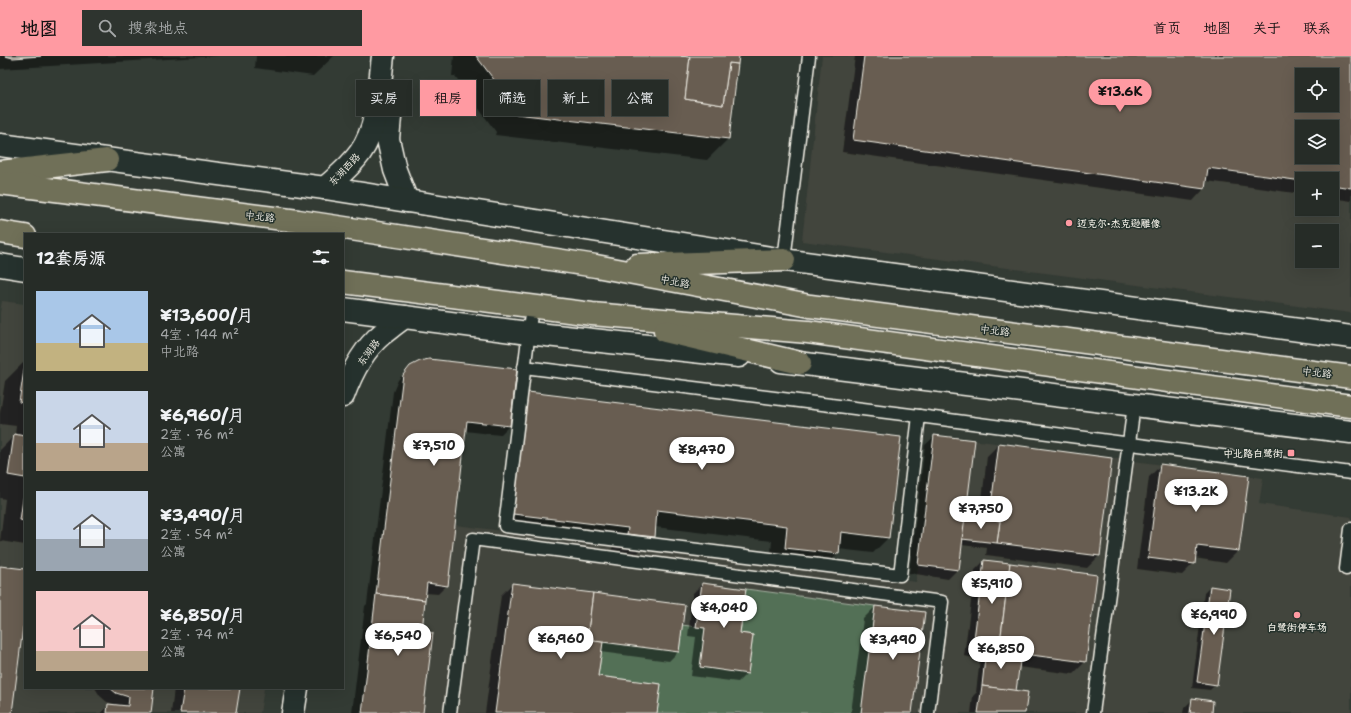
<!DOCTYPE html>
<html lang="zh">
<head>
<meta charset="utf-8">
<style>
	:root { --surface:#262c27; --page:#2e342f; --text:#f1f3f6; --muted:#a4a7a7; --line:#424844; --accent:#ff9aa2 }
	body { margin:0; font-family:"Shantell Sans","LXGW WenKai TC",sans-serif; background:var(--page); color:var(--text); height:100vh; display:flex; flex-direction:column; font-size:15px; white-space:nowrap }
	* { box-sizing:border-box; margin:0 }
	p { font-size:13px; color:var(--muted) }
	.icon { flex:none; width:22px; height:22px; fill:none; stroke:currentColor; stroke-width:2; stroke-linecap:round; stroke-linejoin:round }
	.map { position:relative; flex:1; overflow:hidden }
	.sheet { position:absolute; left:24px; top:177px; width:320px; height:456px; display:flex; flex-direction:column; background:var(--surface); border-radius:0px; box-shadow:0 4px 16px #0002,0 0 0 1px var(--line) }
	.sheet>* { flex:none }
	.hud { position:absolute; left:356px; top:24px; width:380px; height:36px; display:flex; gap:8px }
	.buttons { position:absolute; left:1295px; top:12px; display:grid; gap:8px }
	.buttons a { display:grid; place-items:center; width:44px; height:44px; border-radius:0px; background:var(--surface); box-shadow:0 4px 16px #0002,0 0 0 1px var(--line); font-size:20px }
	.price { position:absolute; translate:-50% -34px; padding:0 9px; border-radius:14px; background:#fff; color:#222; font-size:13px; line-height:26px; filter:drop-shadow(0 1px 2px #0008) }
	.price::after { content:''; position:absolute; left:50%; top:24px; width:12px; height:9px; margin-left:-6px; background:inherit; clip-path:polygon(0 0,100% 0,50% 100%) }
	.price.selected { background:var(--accent); color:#111 }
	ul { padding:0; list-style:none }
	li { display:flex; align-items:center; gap:12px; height:100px; padding:0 12px }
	li span { display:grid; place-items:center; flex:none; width:112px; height:80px; border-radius:0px; color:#555 }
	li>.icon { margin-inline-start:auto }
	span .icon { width:48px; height:48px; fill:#fffc; stroke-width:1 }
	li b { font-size:17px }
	h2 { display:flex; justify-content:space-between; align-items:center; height:48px; padding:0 12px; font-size:17px }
	.chip { padding:0 14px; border-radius:0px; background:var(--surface); box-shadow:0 4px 16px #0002,0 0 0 1px var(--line); font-size:14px; line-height:36px }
	.chip.selected { background:var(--accent); color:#111 }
	header { display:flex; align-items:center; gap:24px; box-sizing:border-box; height:56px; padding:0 20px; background:var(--accent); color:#111 }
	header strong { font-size:19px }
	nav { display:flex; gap:22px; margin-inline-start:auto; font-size:14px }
	.search { width:280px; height:36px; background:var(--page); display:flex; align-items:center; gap:10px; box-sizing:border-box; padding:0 14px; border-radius:0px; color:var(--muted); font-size:15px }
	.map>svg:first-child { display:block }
	.built { fill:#43453d; fill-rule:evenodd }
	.green { fill:#537057; stroke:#a4b0a0 }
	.shadow { fill:#0007; fill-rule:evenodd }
	.building { fill:#675d51; stroke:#f4f1e8; fill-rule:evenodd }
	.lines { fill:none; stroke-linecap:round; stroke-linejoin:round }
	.service-casing { stroke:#f4f1e8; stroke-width:15 }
	.tertiary-casing { stroke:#f4f1e8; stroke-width:25 }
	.secondary-casing { stroke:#f4f1e8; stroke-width:25 }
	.primary-casing { stroke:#f4f1e8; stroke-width:25 }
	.service { stroke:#26332d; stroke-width:12 }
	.tertiary { stroke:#26332d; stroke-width:22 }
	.secondary { stroke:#26332d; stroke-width:22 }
	.primary { stroke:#706f59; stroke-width:22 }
	.poi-dot { fill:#ff9aa2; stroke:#26332d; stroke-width:1.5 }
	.labels { text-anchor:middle; stroke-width:3; stroke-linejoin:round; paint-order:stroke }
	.street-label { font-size:10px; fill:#f4f1e8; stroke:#26332d }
	.poi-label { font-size:10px; font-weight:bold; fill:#f4f1e8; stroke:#26332d; text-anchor:start }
</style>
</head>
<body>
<header>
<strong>地图</strong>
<div class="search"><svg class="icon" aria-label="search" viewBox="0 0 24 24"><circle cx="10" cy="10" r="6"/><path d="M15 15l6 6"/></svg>搜索地点</div>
<nav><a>首页</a><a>地图</a><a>关于</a><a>联系</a></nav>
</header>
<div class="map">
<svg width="1351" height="657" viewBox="0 0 1351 657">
	<rect width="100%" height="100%" fill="#333b34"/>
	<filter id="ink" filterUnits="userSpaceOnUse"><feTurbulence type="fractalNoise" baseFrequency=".025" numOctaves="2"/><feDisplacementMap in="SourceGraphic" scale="8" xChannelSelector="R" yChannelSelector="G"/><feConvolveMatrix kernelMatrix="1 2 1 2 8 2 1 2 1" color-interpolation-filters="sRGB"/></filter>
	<g filter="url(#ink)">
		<!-- built -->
		<g class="built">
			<path d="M822 0H1351V257L802 185ZM1302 19H1332V49H1302ZM1302 71H1332V101H1302ZM1302 123H1332V153H1302ZM1302 175H1332V205H1302Z"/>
			<polygon points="2,245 25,248 25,632 264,632 260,657 0,657 0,257"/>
			<polygon points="934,379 1263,422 1259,448 1351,461 1351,657 423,657 433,577 422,576 427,527 455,469 916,526"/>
		</g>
		<!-- green -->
		<polygon class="green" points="746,533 875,550 861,657 657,657 661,628 598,620 603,586 679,596 682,569 705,572 700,611 748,617 753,579 740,577"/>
		<!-- shadow -->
		<g class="shadow">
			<polygon points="0,0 218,0 0,13"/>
			<polygon points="256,0 334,0 313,20 255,12"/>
			<polygon points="454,0 738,0 728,83 707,104 495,79 496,76 455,20 452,20"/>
			<path d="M855 0H1351V145L1332 142V123H1302V138L1206 125 1204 133 1193 145 842 96ZM1302 19H1332V49H1302ZM1302 71H1332V101H1302Z"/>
			<polygon points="25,305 25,489 0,485 5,443 0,442 0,394 15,379 16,370 0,368 0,357 5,325"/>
			<polygon points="411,310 511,354 528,337 888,482 873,497 838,493 838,498 822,513 770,507 772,485 655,471 654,481 638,497 612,494 613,488 498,474 511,368 500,379 465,375 447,529 438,538 425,537 421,576 422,657 352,657 365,550 367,548 393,336 398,324"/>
			<polygon points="935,380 964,464 990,465 990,462 980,461 987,400 999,388 1111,403 1099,500 1087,512 986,499 987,492 961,489 958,513 948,523 909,517 925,389"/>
			<polygon points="1161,409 1248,421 1238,495 1226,507 1194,502 1194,507 1182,519 1137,513 1149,421"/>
			<polygon points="984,505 1096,520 1085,606 1073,618 1018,611 1015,636 1024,657 971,657 973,640 977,636 976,636 980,603 964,600 975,514"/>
			<polygon points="0,511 25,514 25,584 20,583 11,657 0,657"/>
			<polygon points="512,528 684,550 678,596 669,605 600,596 597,620 656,657 485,657 501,539"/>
			<polygon points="702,528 739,578 747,617 738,626 691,620 696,581 688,580 693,537"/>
			<polygon points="1210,531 1216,628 1210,634 1192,632 1204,537"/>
			<polygon points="875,551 911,657 851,657 863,563"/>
			<polygon points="95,632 153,632 150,657 101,657 109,649 117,650 118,649 107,646 100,640"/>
			<polygon points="174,632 239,632 235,657 171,657"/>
			<polygon points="1193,643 1211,657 1183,657 1184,652"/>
		</g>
		<!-- building -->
		<g class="building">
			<polygon points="5,0 41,0 13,2"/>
			<polygon points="476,0 681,0 690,1 685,43 723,49 729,7 738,8 729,83 516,58 517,54"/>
			<polygon points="681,0 739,0 738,8 729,7 723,49 685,43 690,1"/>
			<path d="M864 0H1351V132L1332 129V123H1302V125L1208 112 1205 133 853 84ZM1302 19H1332V49H1302ZM1302 71H1332V101H1302Z"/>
			<polygon points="429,303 517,313 510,370 467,365 448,530 427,527 425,544 376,538 402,326 403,319 410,310 420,305"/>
			<polygon points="25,308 25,347 19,346"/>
			<polygon points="528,336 901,381 889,482 841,476 839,498 785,492 787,470 657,454 655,481 627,478 628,472 513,458"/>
			<polygon points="14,378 25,380 25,422 8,419"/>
			<polygon points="934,379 975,384 959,514 918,509"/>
			<polygon points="999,387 1112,402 1100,500 997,487 1002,451 991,450"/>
			<polygon points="1160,408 1249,420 1239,495 1197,490 1195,508 1148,502"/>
			<polygon points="25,430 25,465 20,464"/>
			<polygon points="965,461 1000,465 997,487 962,483"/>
			<polygon points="984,504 1010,507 999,595 973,591"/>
			<polygon points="1010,507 1097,519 1086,606 999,595"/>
			<polygon points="0,510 25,513 25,571 23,571 12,657 0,657"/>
			<polygon points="512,527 593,537 587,584 603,586 598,620 661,628 657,657 495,657"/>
			<polygon points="702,527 746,533 740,577 753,579 748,618 700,611 705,572 696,571"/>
			<polygon points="1210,530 1230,533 1217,629 1197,626"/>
			<polygon points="593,537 685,549 679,596 587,584"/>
			<polygon points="376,538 425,544 422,576 433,577 423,657 362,657"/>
			<polygon points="875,550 925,556 912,657 861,657"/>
			<polygon points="986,593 1021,598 1016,635 982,630"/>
			<polygon points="982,630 1028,636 1025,657 978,657"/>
			<polygon points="110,632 154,632 151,657 107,657 108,648 128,650 129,641 116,637"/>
			<polygon points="184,632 240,632 236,657 180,657"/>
			<polygon points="1192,642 1213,645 1212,657 1190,657"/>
		</g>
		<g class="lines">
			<!-- service casing -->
			<g class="service-casing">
				<g id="service">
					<polyline points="784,204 809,0"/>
					<polyline points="532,250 505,470 900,519 919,360"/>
					<polyline points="524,311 919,360 1351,417"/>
					<polyline points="1346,513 1351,473"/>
					<polyline points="450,657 473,483 942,546 928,657"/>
					<polyline points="1093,657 1134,349"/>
				</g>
			</g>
			<!-- tertiary casing -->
			<g class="tertiary-casing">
				<g id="tertiary">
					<polyline points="392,38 388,83 395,114 407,145"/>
					<path d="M325 132C337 121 350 111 360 97 379 70 379 32 383 0"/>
					<path d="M343 340C351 318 364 293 382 278 390 272 397 266 405 261"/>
					<polyline points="293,657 297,632"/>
				</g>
			</g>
			<!-- secondary casing -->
			<g class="secondary-casing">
				<g id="secondary">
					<polyline points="0,89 325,132 784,204 1351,281"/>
					<polyline points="0,209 25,213"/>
					<polyline points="343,253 528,277 739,300"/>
					<polyline points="781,305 1351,376"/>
				</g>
			</g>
			<!-- primary casing -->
			<g class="primary-casing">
				<g id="primary">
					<polyline points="0,116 107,104"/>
					<polyline points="0,127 298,165 596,210 810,250 1351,321"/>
					<polyline points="0,176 25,180"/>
					<polyline points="637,209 784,204"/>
					<polyline points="343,226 592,258 808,276 1351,350"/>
					<polyline points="665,275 800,307"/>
				</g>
			</g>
			<!-- service -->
			<use href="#service" class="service"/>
			<!-- tertiary -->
			<use href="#tertiary" class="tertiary"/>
			<!-- secondary -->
			<use href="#secondary" class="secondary"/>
			<!-- primary -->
			<use href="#primary" class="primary"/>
		</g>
	</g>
	<!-- markers -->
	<g class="poi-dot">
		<circle cx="1069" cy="167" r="4"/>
		<rect x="1287" y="393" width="8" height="8" rx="2"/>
		<circle cx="1297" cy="559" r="4"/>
	</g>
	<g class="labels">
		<!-- street labels -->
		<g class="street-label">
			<text transform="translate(344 113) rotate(-46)" y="4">东湖西路</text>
			<text transform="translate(260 160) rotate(7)" y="4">中北路</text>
			<text transform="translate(675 225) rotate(11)" y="4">中北路</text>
			<text transform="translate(995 274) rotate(7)" y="4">中北路</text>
			<text transform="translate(368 296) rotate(-53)" y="4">东湖路</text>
			<text transform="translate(1317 316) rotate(7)" y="4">中北路</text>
		</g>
		<!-- poi labels -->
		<g class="poi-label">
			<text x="1077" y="171">迈克尔·杰克逊雕像</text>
			<text x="1283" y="401" text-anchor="end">中北路白鹭街</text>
			<text x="1297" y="575" text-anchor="middle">白鹭街停车场</text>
		</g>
	</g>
</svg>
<div class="buttons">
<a><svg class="icon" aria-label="locate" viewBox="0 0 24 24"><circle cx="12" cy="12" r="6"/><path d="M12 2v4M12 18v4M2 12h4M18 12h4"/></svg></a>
<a><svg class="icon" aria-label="layers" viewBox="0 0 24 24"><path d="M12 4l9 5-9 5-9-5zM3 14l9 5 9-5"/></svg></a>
<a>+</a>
<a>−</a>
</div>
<b class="price selected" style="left:1120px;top:57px">¥13.6K</b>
<b class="price" style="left:434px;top:411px">¥7,510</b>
<b class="price" style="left:702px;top:415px">¥8,470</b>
<b class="price" style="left:1196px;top:457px">¥13.2K</b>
<b class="price" style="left:981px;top:474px">¥7,750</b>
<b class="price" style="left:992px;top:549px">¥5,910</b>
<b class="price" style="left:724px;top:573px">¥4,040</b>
<b class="price" style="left:1214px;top:580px">¥6,990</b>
<b class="price" style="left:398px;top:601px">¥6,540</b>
<b class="price" style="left:561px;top:604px">¥6,960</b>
<b class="price" style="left:893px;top:605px">¥3,490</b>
<b class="price" style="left:1001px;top:614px">¥6,850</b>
<div class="hud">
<a class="chip">买房</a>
<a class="chip selected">租房</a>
<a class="chip">筛选</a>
<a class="chip">新上</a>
<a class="chip">公寓</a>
</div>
<section class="sheet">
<h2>12套房源<svg class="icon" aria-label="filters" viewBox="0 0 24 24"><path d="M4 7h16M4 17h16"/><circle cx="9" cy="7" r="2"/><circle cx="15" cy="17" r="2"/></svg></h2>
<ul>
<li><span style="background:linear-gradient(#a9c7e8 65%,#c2b280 0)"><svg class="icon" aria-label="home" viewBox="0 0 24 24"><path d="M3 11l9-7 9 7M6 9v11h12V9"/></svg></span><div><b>¥13,600/月</b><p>4室 · 144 m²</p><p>中北路</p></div></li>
<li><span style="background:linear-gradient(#c9d6e8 65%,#b9a48a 0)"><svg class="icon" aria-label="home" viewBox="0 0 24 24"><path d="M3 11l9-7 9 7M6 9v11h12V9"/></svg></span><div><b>¥6,960/月</b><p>2室 · 76 m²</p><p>公寓</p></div></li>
<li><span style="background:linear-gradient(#c9d6e8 60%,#9aa5b1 0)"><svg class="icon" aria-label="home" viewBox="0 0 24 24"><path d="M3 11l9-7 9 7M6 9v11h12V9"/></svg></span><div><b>¥3,490/月</b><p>2室 · 54 m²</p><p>公寓</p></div></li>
<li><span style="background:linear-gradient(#f6c9c9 75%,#b9a48a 0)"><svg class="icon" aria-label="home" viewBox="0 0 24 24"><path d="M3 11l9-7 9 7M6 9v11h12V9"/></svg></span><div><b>¥6,850/月</b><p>2室 · 74 m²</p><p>公寓</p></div></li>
</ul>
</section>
</div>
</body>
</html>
